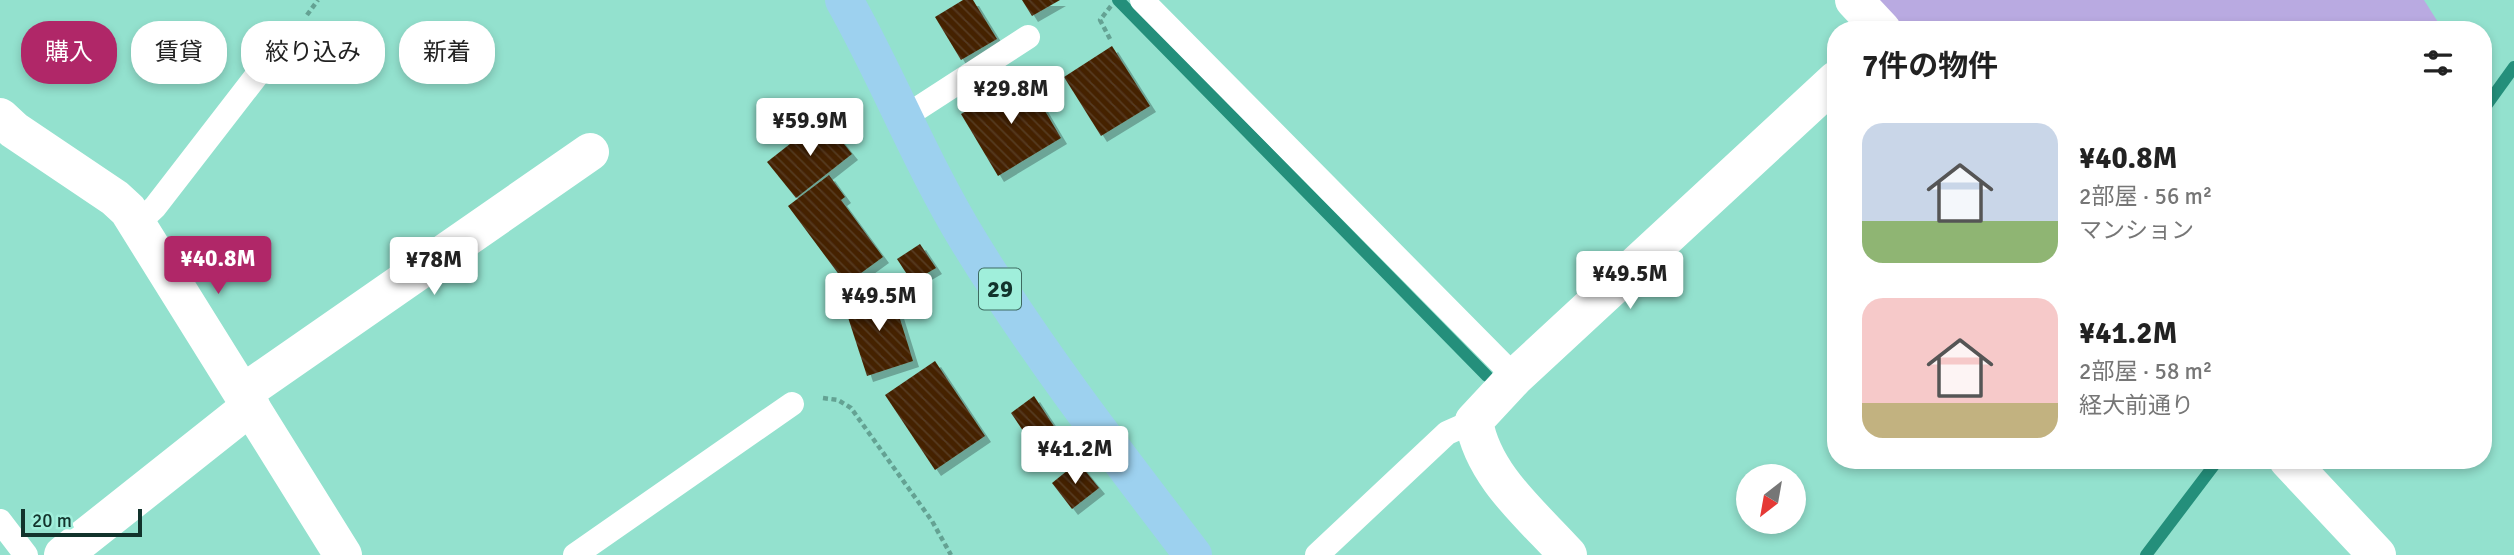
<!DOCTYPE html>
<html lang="ja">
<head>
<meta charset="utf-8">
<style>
	:root { --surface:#fff; --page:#f2f2f2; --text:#222; --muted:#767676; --accent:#b02768 }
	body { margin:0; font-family:Signika,"Noto Sans JP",sans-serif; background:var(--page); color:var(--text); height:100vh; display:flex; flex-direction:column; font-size:26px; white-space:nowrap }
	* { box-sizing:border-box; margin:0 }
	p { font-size:23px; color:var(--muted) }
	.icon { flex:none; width:38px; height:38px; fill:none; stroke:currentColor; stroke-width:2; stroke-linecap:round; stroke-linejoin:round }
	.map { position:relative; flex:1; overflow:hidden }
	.side { position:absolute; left:1827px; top:21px; width:665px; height:448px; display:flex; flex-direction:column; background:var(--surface); border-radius:28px; box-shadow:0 4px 10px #0003 }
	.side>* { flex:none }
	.top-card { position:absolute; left:21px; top:21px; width:665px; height:63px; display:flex; gap:14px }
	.needle { width:46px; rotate:211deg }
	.fabs { position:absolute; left:1736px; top:464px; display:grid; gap:14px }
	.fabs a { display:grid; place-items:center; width:70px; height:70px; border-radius:50%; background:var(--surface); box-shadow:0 4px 10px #0003; font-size:35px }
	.scale { position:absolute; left:21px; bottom:18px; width:121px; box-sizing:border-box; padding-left:7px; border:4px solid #12332c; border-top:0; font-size:19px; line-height:24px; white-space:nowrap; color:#12332c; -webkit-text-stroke:5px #a0efdb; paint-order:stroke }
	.price { position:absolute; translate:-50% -60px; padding:0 16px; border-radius:7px; background:#fff; color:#222; font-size:23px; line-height:46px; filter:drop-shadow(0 2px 4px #0008) }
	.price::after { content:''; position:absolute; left:50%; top:42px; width:21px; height:16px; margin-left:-10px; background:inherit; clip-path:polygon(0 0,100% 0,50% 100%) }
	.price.active { background:var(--accent); color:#fff }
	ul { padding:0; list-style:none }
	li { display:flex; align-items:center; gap:21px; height:175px; padding:0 35px }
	li span { display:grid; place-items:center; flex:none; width:196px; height:140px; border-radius:21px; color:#555 }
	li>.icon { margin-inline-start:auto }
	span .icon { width:84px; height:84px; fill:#fffc; stroke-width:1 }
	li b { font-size:30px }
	h2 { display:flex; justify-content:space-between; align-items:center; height:84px; padding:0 35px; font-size:30px }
	.pill { padding:0 24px; border-radius:28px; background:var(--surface); box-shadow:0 4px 10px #0003; font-size:24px; line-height:63px }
	.pill.active { background:var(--accent); color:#fff }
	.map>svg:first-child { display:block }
	.garden { fill:#b9aae1 }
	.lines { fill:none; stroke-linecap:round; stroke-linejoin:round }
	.stream { stroke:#248f7b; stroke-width:12 }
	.building { fill:url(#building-back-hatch); filter:url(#shadow) }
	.path { stroke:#64a293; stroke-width:4.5; stroke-dasharray:5 3.5; stroke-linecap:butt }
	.lane { stroke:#fff; stroke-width:24 }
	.street { stroke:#fff; stroke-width:38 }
	.primary { stroke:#9dd1ef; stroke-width:38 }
	.labels { text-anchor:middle; stroke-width:7; stroke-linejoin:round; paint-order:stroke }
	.shield { fill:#a0efdb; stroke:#3d6b60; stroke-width:2 }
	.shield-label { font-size:24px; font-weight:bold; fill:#12332c }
</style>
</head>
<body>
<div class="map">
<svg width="2514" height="555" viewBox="0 0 2514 555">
	<defs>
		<pattern id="building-back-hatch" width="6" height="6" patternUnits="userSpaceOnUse" patternTransform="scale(1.75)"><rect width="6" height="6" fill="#452305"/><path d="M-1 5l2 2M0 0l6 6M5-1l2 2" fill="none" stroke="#563b21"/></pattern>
		<filter id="shadow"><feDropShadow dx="6" dy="6" stdDeviation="0" flood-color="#0004"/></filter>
	</defs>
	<rect width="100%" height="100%" fill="#93e1ce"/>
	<!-- garden -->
	<polygon class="garden" points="1878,0 2424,0 2443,30 1906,30"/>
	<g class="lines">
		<!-- stream -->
		<g class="stream">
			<polyline points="1118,0 1487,376"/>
			<polyline points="2483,110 2514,67"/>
			<polyline points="2146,555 2218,460"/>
		</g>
	</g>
	<!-- building -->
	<g class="building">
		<polygon points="963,0 973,0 997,39 961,60 935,17"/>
		<polygon points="1022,0 1060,0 1032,16"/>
		<polygon points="1112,46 1150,106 1101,136 1064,77"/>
		<polygon points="1025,77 1061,138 998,176 961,114"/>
		<polygon points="823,118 852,154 796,198 767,162"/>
		<polygon points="829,175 845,197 841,200 883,257 846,284 788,206"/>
		<polygon points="920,244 936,268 912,282 897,259"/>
		<polygon points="891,290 913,361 867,376 844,305"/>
		<polygon points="935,361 985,436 935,470 885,395"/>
		<polygon points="1034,396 1059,434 1036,450 1011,413"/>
		<polygon points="1078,462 1099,488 1072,509 1052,483"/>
	</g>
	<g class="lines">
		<!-- path -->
		<g class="path">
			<polyline points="307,15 318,0"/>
			<polyline points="1110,39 1100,20 1111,6"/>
			<polyline points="823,398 838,400 851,408 932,521 951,555"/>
		</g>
		<!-- lane -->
		<g class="lane">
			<polyline points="1142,0 1515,377"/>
			<polyline points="903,118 1028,37"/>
			<polyline points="138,223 155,207 285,39"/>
			<polyline points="0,521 26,555"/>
			<polyline points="575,555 792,404"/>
			<polyline points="1317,555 1447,433 1474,421"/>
		</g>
		<!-- street -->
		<g class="street">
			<polyline points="1854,0 1882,30"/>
			<polyline points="0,117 14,130 115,198 128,210 343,555"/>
			<polyline points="243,393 590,152"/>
			<polyline points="2288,460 2377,555"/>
			<polyline points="63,555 251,406"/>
			<path d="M1568 555C1532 515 1483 476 1474 421L1515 377 1836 80"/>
		</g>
		<!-- primary -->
		<path class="primary" d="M844 0C888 78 921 163 968 240 1035 350 1115 453 1193 555"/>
	</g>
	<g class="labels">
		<!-- shield labels -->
		<rect class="shield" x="979" y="268.5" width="42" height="41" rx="5"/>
		<g class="shield-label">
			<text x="1000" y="297">29</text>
		</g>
	</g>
</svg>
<div class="fabs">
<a><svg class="needle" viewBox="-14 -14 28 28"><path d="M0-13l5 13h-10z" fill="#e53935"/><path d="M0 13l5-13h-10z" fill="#767676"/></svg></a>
</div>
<div class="scale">20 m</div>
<b class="price" style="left:1011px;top:126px">¥29.8M</b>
<b class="price" style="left:810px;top:158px">¥59.9M</b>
<b class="price active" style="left:218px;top:296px">¥40.8M</b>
<b class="price" style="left:434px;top:297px">¥78M</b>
<b class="price" style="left:1630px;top:311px">¥49.5M</b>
<b class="price" style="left:879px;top:333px">¥49.5M</b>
<b class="price" style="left:1075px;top:486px">¥41.2M</b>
<div class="top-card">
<a class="pill active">購入</a>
<a class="pill">賃貸</a>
<a class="pill">絞り込み</a>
<a class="pill">新着</a>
</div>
<section class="side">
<h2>7件の物件<svg class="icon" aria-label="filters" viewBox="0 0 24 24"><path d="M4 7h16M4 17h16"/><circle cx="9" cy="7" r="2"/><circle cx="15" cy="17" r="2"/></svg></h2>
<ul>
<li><span style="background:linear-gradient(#c9d6e8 70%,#8fb573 0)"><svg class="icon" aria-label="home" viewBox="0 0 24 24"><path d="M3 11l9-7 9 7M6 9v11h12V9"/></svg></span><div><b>¥40.8M</b><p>2部屋 · 56 m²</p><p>マンション</p></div></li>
<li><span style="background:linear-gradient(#f6c9c9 75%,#c2b280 0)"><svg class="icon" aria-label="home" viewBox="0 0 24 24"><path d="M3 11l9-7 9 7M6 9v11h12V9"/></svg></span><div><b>¥41.2M</b><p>2部屋 · 58 m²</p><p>経大前通り</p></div></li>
</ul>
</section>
</div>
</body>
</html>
